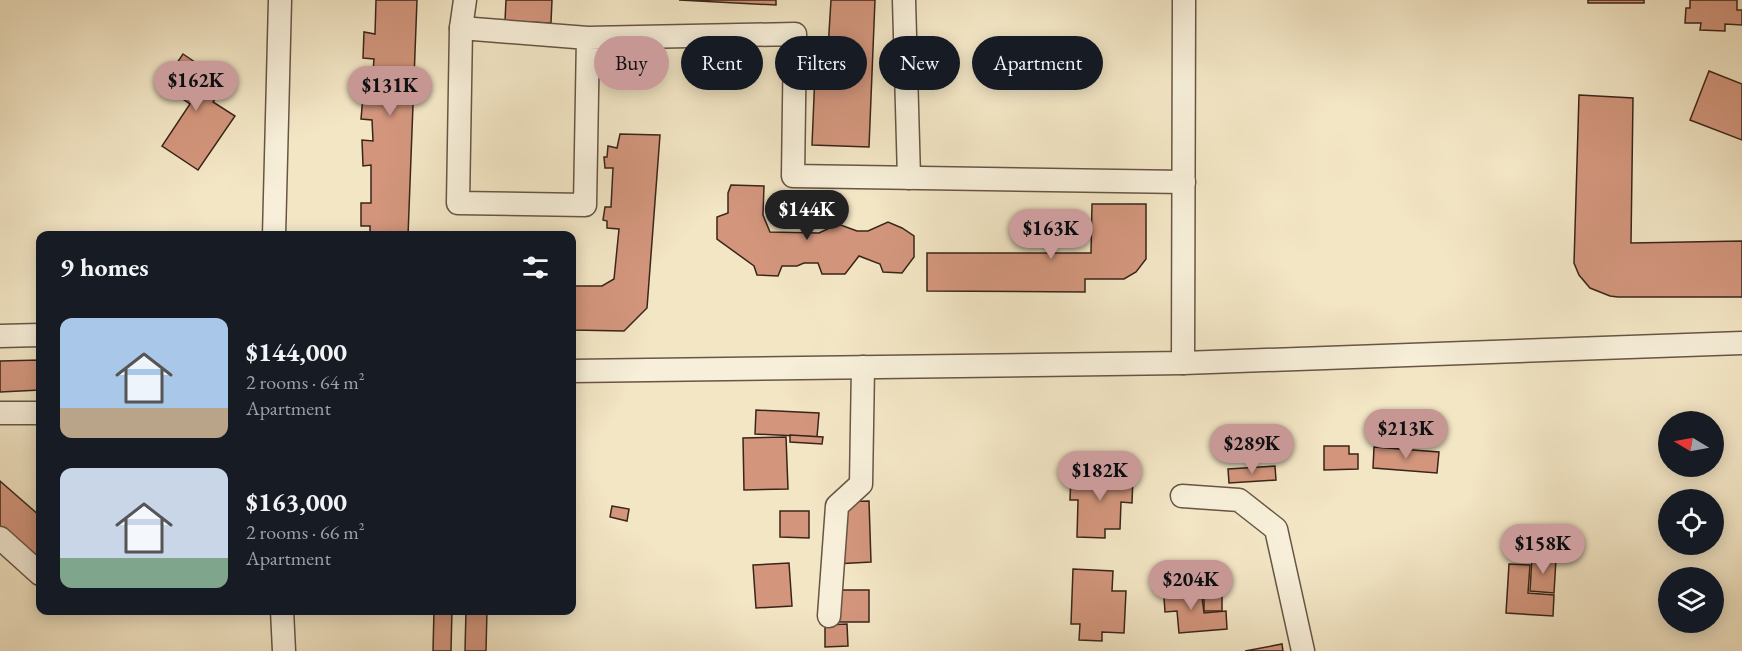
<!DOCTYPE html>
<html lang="en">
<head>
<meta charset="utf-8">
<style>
	:root { --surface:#171b24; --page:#242831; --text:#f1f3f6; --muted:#9ea1a6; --accent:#c59692 }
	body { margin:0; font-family:"EB Garamond",serif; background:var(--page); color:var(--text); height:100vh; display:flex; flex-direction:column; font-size:22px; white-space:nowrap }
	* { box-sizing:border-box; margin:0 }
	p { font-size:20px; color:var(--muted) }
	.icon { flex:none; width:33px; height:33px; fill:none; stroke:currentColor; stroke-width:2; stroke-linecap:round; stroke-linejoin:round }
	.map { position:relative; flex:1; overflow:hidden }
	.details { position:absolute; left:36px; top:231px; width:540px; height:384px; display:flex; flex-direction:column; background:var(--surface); border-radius:12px; box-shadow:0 3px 15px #0003 }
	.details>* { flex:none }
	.top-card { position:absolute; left:594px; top:36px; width:570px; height:54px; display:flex; gap:12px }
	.needle { width:39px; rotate:280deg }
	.fabs { position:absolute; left:1658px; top:411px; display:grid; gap:12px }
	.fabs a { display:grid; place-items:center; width:66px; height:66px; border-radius:50%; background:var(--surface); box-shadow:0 3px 15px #0003; font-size:30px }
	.price { position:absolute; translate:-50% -51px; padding:0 14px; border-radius:21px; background:var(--accent); color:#111; font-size:20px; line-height:39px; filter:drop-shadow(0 2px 3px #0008) }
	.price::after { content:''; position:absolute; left:50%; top:36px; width:18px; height:14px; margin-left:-9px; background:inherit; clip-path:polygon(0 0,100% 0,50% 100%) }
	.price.active { background:#222; color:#fff }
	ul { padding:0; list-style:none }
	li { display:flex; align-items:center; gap:18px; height:150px; padding:0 24px }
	li span { display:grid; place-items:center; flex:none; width:168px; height:120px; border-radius:12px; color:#555 }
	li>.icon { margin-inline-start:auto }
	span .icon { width:72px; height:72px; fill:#fffc; stroke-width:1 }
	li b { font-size:26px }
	h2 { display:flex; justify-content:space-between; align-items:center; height:72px; padding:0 24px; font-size:26px }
	.tag { padding:0 21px; border-radius:27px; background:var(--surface); box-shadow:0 3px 15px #0003; font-size:21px; line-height:54px }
	.tag.active { background:var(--accent); color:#111 }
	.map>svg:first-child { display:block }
	.building { fill:#d3967d; stroke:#3a2519; stroke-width:1.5 }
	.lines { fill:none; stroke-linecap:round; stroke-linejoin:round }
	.minor-casing { stroke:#685544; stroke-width:25 }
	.minor { stroke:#f7efd9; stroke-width:22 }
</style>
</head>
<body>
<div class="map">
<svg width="1742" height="651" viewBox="0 0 1742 651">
	<rect width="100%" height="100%" fill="#f3e6c5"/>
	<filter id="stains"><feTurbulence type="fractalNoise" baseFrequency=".00333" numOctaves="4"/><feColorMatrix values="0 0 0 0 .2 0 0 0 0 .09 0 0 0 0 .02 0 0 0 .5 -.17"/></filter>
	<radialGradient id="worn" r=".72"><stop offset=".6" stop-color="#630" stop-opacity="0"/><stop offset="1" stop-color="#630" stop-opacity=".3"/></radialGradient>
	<!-- building -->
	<g class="building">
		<polygon points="376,0 417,0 408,236 370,236 370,226 361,226 361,203 371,203 371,165 363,166 362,140 373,141 372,120 361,119 363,96 371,94 374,59 363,58 364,32 375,34"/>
		<polygon points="506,0 552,0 551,23 505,21"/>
		<polygon points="679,0 776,0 776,5"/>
		<polygon points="831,0 875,0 869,147 812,145 816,49 828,49"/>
		<rect x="1588" y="0" width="56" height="3"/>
		<polygon points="1690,0 1737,0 1737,10 1742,10 1742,25 1725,24 1725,31 1700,30 1701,23 1685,23 1686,8 1690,8"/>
		<polygon points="183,54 226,83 213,102 235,116 198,170 162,146 190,104 162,85"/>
		<polygon points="1709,71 1742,84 1742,140 1690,120"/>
		<polygon points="1579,95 1633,98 1631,243 1742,241 1742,297 1618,297 1610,296 1590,288 1579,275 1574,263"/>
		<polygon points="620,134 660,135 647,308 624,331 572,330 572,286 602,286 614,279 619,229 607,228 607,221 603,220 605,207 611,207 613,168 605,168 604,157 607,157 608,146 617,148"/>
		<polygon points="731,185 764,186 763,215 770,232 819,233 838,224 857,231 868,231 888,222 902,228 914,236 914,257 902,273 883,272 880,264 859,256 845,274 822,274 818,263 804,263 797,266 782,266 778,276 757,275 754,266 717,239 717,217 728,213 728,193"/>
		<polygon points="1092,204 1146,204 1146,259 1136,272 1124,279 1085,279 1085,292 927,291 927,253 1091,253"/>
		<polygon points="40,360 40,390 0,392 0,361"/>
		<polygon points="756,410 819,413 817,437 755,434"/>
		<polygon points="790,435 823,437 822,444 790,442"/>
		<polygon points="786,437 788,489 744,490 743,438"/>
		<polygon points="1324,446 1349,446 1349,454 1358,454 1358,469 1324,470"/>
		<polygon points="1374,447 1439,452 1437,473 1373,468"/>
		<polygon points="1275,466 1276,480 1229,483 1228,469"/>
		<polygon points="1071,474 1133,476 1132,503 1121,502 1120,529 1105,529 1105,538 1077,537 1078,500 1070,500"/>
		<polygon points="0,481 40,516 40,562 0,526"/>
		<polygon points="869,501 871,562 835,564 833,502"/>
		<polygon points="612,506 629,509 627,521 610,517"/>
		<polygon points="780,511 809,511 809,538 780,537"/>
		<polygon points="1532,557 1556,559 1554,593 1530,591"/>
		<polygon points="789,563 792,606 756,608 753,565"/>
		<polygon points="1509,564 1530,565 1528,593 1554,595 1553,616 1506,613"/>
		<polygon points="1073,569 1113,571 1112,591 1126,591 1124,633 1102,632 1102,641 1079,640 1080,624 1071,624"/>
		<polygon points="1181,581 1183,598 1202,597 1204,613 1226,611 1227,629 1179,633 1177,611 1165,612 1163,583"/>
		<polygon points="837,590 869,590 869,622 836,622"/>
		<rect x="1204" y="594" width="18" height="17"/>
		<polygon points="434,610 452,610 451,651 433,651"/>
		<polygon points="466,610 487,610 486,651 465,651"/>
		<polygon points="847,624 848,646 825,647 825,625"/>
		<polygon points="1282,644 1283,651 1245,651"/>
	</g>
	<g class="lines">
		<!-- minor casing -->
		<g class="minor-casing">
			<g id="minor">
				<polyline points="904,0 909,178"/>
				<polyline points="461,28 465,0"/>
				<polyline points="588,38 585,205 458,203 461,28 588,38 795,34 793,176 1184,182"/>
				<polyline points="274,236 280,0"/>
				<polyline points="0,336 40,335"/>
				<polyline points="1183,363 1184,0"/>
				<polyline points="572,371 1183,363 1742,343"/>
				<polyline points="0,413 40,413"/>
				<polyline points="1182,496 1239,500 1276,529 1303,651"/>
				<polyline points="0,538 40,574"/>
				<polyline points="282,610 284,651"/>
				<polyline points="829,616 837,506 861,484 863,367"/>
			</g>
		</g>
		<!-- minor -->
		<use href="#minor" class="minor"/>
	</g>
	<rect width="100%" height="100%" filter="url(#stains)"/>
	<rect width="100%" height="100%" fill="url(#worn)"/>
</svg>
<div class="fabs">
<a><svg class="needle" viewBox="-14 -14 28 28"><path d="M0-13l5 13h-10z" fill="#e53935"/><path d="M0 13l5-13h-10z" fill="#9ea1a6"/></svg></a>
<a><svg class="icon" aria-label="locate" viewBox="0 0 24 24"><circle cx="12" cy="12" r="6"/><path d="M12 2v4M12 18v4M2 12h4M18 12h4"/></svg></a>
<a><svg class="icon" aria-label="layers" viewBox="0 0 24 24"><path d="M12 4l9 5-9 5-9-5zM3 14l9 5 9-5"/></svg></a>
</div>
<b class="price" style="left:196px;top:112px">$162K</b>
<b class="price" style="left:390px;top:117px">$131K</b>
<b class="price active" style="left:807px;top:241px">$144K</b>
<b class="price" style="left:1051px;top:260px">$163K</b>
<b class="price" style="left:1406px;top:460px">$213K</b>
<b class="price" style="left:1252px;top:475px">$289K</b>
<b class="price" style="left:1100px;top:502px">$182K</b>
<b class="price" style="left:1543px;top:575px">$158K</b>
<b class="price" style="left:1191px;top:611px">$204K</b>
<div class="top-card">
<a class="tag active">Buy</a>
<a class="tag">Rent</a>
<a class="tag">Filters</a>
<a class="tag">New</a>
<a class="tag">Apartment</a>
</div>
<section class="details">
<h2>9 homes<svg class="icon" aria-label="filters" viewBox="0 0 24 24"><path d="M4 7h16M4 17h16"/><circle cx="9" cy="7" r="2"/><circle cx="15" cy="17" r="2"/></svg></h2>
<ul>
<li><span style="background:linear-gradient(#a9c7e8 75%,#b9a48a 0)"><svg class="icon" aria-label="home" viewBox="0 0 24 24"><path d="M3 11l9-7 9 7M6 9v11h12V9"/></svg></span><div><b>$144,000</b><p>2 rooms · 64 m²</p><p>Apartment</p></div></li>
<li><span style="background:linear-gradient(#c9d6e8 75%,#7fa58c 0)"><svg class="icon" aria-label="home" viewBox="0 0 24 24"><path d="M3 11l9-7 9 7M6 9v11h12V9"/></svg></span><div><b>$163,000</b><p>2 rooms · 66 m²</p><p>Apartment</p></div></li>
</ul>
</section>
</div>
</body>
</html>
